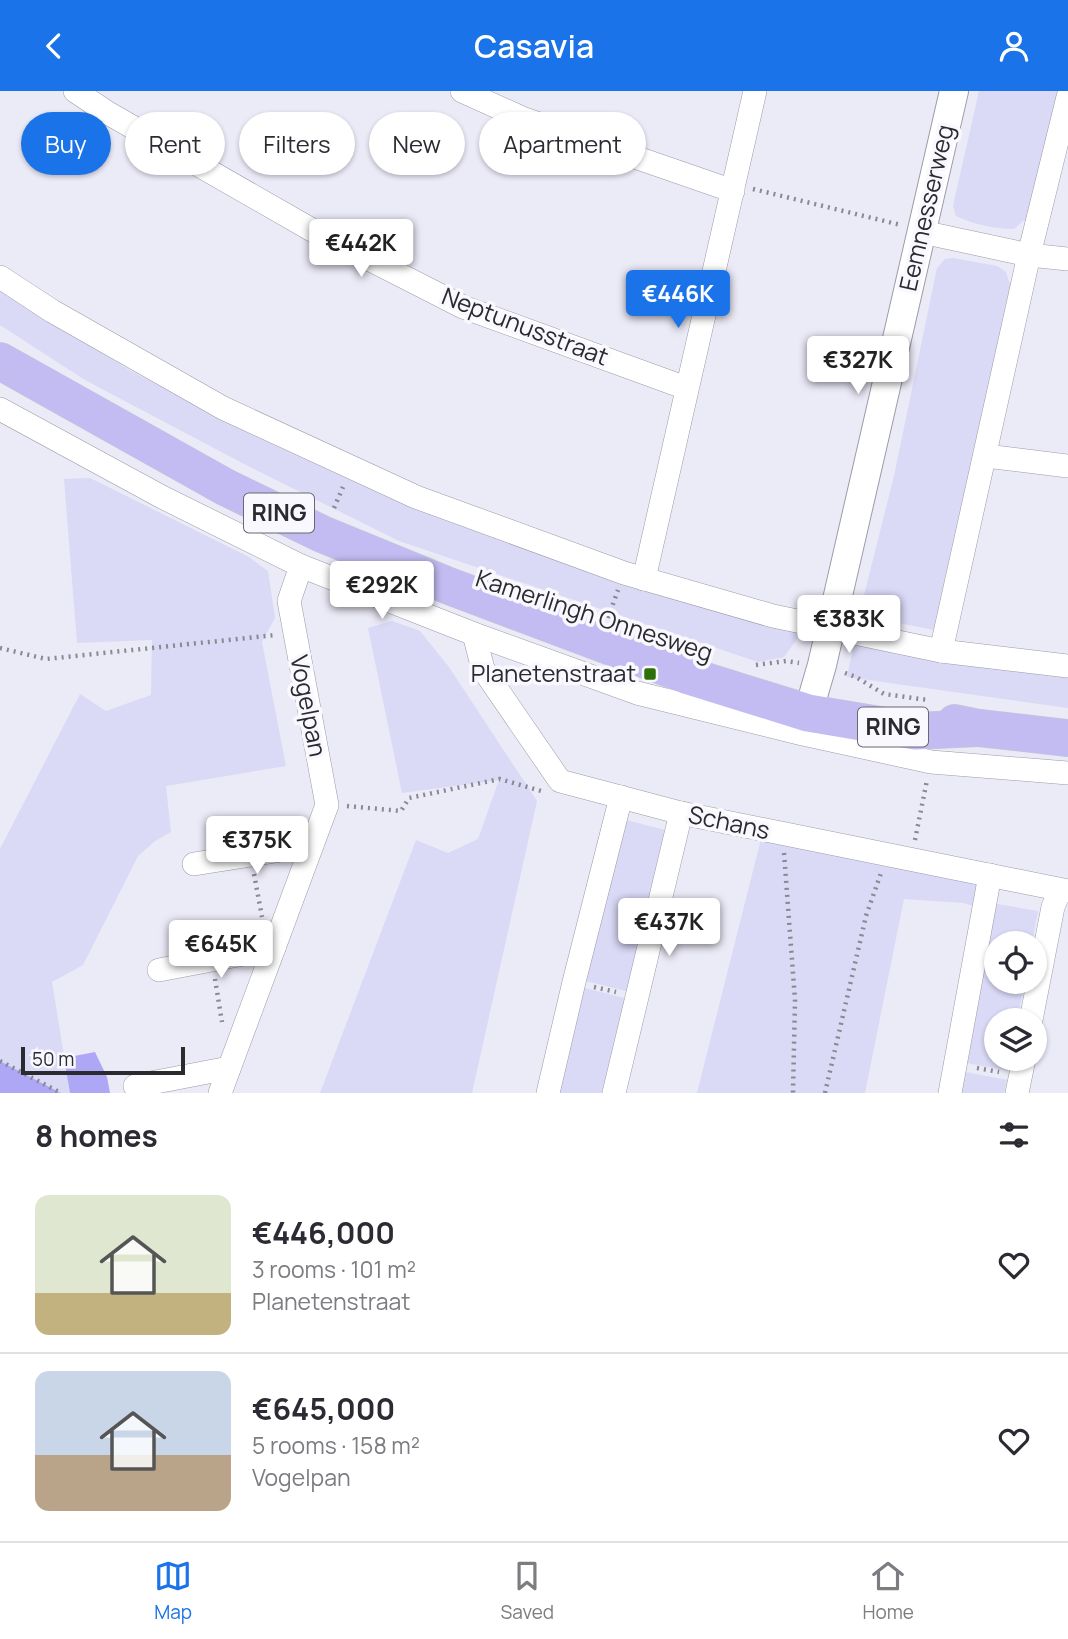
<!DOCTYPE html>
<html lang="en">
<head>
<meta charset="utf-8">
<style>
	:root { --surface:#fff; --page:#f7f7f7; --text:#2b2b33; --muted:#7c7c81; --line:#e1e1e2; --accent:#1a73e8 }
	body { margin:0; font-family:Manrope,sans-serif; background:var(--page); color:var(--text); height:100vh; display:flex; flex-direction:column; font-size:26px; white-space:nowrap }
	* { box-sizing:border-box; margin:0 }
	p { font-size:23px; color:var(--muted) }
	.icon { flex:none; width:38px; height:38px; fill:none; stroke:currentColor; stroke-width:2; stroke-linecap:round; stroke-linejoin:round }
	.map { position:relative; height:1002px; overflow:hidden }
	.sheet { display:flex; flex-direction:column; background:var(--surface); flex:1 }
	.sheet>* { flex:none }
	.guide { position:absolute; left:21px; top:21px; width:700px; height:63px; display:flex; gap:14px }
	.buttons { position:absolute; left:984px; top:840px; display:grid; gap:14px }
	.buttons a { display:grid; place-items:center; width:63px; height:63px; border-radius:50%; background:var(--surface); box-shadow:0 2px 5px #0004; font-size:35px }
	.scale { position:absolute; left:21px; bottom:18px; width:164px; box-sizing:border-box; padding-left:7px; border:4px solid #2a2a2f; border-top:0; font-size:19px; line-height:24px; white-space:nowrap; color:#2a2a2f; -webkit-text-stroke:5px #f9f8fe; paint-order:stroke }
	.price { position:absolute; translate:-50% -60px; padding:0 16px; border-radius:7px; background:#fff; color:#222; font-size:23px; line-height:46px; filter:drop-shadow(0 2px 4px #0008) }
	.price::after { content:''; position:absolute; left:50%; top:42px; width:21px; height:16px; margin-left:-10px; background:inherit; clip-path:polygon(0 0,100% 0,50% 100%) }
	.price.active { background:var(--accent); color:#fff }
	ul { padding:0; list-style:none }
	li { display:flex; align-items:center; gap:21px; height:175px; padding:0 35px }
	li+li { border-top:2px solid var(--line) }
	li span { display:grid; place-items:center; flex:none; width:196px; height:140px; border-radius:14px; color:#555 }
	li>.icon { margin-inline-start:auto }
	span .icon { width:84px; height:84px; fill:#fffc; stroke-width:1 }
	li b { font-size:30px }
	h2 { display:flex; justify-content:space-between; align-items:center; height:84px; padding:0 35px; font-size:30px }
	.chip { padding:0 24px; border-radius:32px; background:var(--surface); box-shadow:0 2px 5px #0004; font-size:24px; line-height:63px }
	.chip.active { background:var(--accent); color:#fff }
	header { display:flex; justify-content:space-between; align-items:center; height:91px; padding:0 35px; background:var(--accent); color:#fff; font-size:32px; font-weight:600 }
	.dock { display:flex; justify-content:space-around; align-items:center; height:98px; border-top:2px solid var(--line); background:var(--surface); font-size:19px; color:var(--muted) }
	.dock a { display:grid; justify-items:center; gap:4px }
	.dock .active { color:var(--accent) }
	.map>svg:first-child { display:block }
	.green { fill:#dad9f6 }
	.forest { fill:#aea7f5 }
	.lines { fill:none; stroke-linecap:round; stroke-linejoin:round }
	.minor-casing { stroke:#9c9ba7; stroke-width:24 }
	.tertiary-casing { stroke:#9c9ba7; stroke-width:30 }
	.primary-casing { stroke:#cccccd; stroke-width:38 }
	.path { stroke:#8a8992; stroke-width:4.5; stroke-dasharray:2 5; stroke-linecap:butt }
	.minor { stroke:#fff; stroke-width:23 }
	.tertiary { stroke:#fff; stroke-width:28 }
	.primary { stroke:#c2bcf2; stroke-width:37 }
	.poi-dot { fill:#2d6f08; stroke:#f9f8fe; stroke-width:2.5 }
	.labels { text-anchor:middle; stroke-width:7; stroke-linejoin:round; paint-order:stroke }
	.shield { fill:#f9f8fe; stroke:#68686d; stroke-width:2 }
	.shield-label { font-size:23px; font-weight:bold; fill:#2a2a2f }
	.street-label { font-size:24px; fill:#2a2a2f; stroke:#f9f8fe }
	.poi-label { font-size:24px; fill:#2a2a2f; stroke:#f9f8fe; text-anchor:end }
</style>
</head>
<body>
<header><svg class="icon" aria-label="back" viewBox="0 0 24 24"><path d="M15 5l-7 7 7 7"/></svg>Casavia<svg class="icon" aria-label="person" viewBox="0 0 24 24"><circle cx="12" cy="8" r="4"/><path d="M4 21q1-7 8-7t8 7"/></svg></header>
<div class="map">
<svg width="1068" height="1002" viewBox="0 0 1068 1002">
	<rect width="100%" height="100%" fill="#ebeaf7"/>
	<!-- green -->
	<g class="green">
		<path d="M979 0H1060L1031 130H1023L1014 138C994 138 973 133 956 125L953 115Z"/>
		<polygon points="953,167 997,175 1006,181 1009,191 1017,194 993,305 934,539 859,524 894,385 937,177 945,168"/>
		<polygon points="0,199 131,280 220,326 802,541 784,566 758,571 399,450 248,375 85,289 0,234"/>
		<polygon points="90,387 249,466 268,480 275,527 262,551 286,675 166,695 171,741 155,750 138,765 83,874 52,891 70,1002 61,1002 0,970 0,758 80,603 106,620 151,604 152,549 77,552 64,388"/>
		<polygon points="392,530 420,540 449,576 537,710 472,1002 320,1002 416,749 448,762 478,748 499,689 402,702 368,537"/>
		<polygon points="854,553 1068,584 1068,617 847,586"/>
		<polygon points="622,728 669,740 630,901 582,889"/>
		<polygon points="761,748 980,792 977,816 963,812 904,808 865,1002 697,1002"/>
		<polygon points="991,812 1038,820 1032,852 996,852 996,891 1025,891 1017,929 996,929 996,968 1010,968 1008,980 962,971"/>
		<polygon points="581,896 628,908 605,1002 555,1002"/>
		<polygon points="960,980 1007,989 1004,1002 956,1002"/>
	</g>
	<!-- forest -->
	<g class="forest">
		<polygon points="95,961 107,986 110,1002 70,1002 64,967"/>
		<polygon points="0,970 61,1002 0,1002"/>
	</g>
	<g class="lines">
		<!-- minor casing -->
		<g class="minor-casing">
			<g id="minor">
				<polyline points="75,0 108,22 312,139 463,216 686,297"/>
				<polyline points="462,0 522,27 733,100"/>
				<polyline points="922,141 1029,164 1068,168"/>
				<polyline points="0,186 52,220 223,317 416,406 624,482 773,525 941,560 1068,575"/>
				<polyline points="0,318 162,406 301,475 474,543 637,602 803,643 931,671 1068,682"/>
				<polyline points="986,365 1068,375"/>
				<polyline points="644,488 755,0"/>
				<polyline points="474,543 483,578 560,690 681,722 1068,800"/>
				<polyline points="941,560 1029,164 1068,6"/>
				<polyline points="194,773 312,754"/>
				<polyline points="159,879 274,857"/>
				<polyline points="1031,929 1053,816 1060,799"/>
				<polyline points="135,995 229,977"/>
				<polyline points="220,1002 327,714 289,510 301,475"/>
				<polyline points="548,1002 574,891 621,706"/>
				<polyline points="614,1002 681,722"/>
				<polyline points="950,1002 990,784"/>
				<polyline points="1017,1002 1024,968"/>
			</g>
		</g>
		<!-- tertiary casing -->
		<g class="tertiary-casing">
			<polyline id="tertiary" points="808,622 822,574 954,0"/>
		</g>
		<!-- primary casing -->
		<g class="primary-casing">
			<g id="primary">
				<polyline points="0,270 225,396 322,443 449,495 686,584 808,622 915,640 979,637"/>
				<polyline points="955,632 979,637 1068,647"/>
			</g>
		</g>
		<!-- path -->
		<g class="path">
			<polyline points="753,98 901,134"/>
			<polyline points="334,417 343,396"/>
			<polyline points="608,527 618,499"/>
			<polyline points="0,557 46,568 276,544"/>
			<polyline points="756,574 786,570 799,572"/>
			<polyline points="845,582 856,586 884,603 928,609"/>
			<polyline points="347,715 401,720 409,707 500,688 541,700"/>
			<polyline points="915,749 927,689"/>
			<polyline points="784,762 795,909 793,1002"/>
			<polyline points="254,783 262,826"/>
			<polyline points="215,888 222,931"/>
			<polyline points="594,896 616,901"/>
			<polyline points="0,970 61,1002"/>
			<polyline points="977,977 999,981"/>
			<polyline points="825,1002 866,825 881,782"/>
		</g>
		<!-- minor -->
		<use href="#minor" class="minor"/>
		<!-- tertiary -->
		<use href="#tertiary" class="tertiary"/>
		<!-- primary -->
		<use href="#primary" class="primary"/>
	</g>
	<!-- markers -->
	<rect class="poi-dot" x="643" y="576" width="14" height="14" rx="3.5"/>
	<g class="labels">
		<!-- shield labels -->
		<g class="shield">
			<rect x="244" y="402.5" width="70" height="39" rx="5"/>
			<rect x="858" y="616.5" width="70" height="39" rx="5"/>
		</g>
		<g class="shield-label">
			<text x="279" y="430">RING</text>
			<text x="893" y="644">RING</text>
		</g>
		<!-- street labels -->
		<g class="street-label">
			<text transform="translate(927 117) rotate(-77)" y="8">Eemnesserweg</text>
			<text transform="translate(525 236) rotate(21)" y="8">Neptunusstraat</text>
			<text transform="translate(594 525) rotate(18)" y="8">Kamerlingh Onnesweg</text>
			<text transform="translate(308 615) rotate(79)" y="8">Vogelpan</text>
			<text transform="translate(729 732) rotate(12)" y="8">Schans</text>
		</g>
		<!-- poi labels -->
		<g class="poi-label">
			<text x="636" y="591">Planetenstraat</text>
		</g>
	</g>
</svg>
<div class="buttons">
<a><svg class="icon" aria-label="locate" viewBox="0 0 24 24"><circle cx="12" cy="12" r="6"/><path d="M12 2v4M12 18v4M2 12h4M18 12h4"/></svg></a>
<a><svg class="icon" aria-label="layers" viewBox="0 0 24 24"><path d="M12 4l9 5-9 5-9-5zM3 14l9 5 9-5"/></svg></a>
</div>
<div class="scale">50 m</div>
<b class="price" style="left:361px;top:188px">€442K</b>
<b class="price active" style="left:678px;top:239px">€446K</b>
<b class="price" style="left:858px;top:305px">€327K</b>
<b class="price" style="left:382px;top:530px">€292K</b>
<b class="price" style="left:849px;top:564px">€383K</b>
<b class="price" style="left:257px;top:785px">€375K</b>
<b class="price" style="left:669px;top:867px">€437K</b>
<b class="price" style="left:221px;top:889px">€645K</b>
<div class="guide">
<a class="chip active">Buy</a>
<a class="chip">Rent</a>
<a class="chip">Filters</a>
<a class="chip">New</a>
<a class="chip">Apartment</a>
</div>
</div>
<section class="sheet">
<h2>8 homes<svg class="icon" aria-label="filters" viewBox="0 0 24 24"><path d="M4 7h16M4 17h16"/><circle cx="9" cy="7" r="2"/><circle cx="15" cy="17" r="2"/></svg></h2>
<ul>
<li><span style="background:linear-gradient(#dfe7d0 70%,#c2b280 0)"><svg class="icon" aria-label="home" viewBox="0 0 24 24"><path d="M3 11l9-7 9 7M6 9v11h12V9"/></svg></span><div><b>€446,000</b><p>3 rooms · 101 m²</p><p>Planetenstraat</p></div><svg class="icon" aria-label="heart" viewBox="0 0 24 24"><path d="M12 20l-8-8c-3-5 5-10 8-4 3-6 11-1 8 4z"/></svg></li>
<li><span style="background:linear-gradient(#c9d6e8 60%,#b9a48a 0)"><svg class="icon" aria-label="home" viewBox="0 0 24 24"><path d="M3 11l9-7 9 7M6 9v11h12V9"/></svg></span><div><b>€645,000</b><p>5 rooms · 158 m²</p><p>Vogelpan</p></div><svg class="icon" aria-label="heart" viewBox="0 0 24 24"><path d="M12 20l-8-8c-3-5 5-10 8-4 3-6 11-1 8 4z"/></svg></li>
</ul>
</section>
<nav class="dock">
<a class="active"><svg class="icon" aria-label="map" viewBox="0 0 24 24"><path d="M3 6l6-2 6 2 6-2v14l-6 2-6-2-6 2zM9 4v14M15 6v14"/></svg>Map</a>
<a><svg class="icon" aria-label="saved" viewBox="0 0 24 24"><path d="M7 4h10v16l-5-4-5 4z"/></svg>Saved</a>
<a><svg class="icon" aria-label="home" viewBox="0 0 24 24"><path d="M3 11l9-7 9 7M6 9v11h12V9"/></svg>Home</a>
</nav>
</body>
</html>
